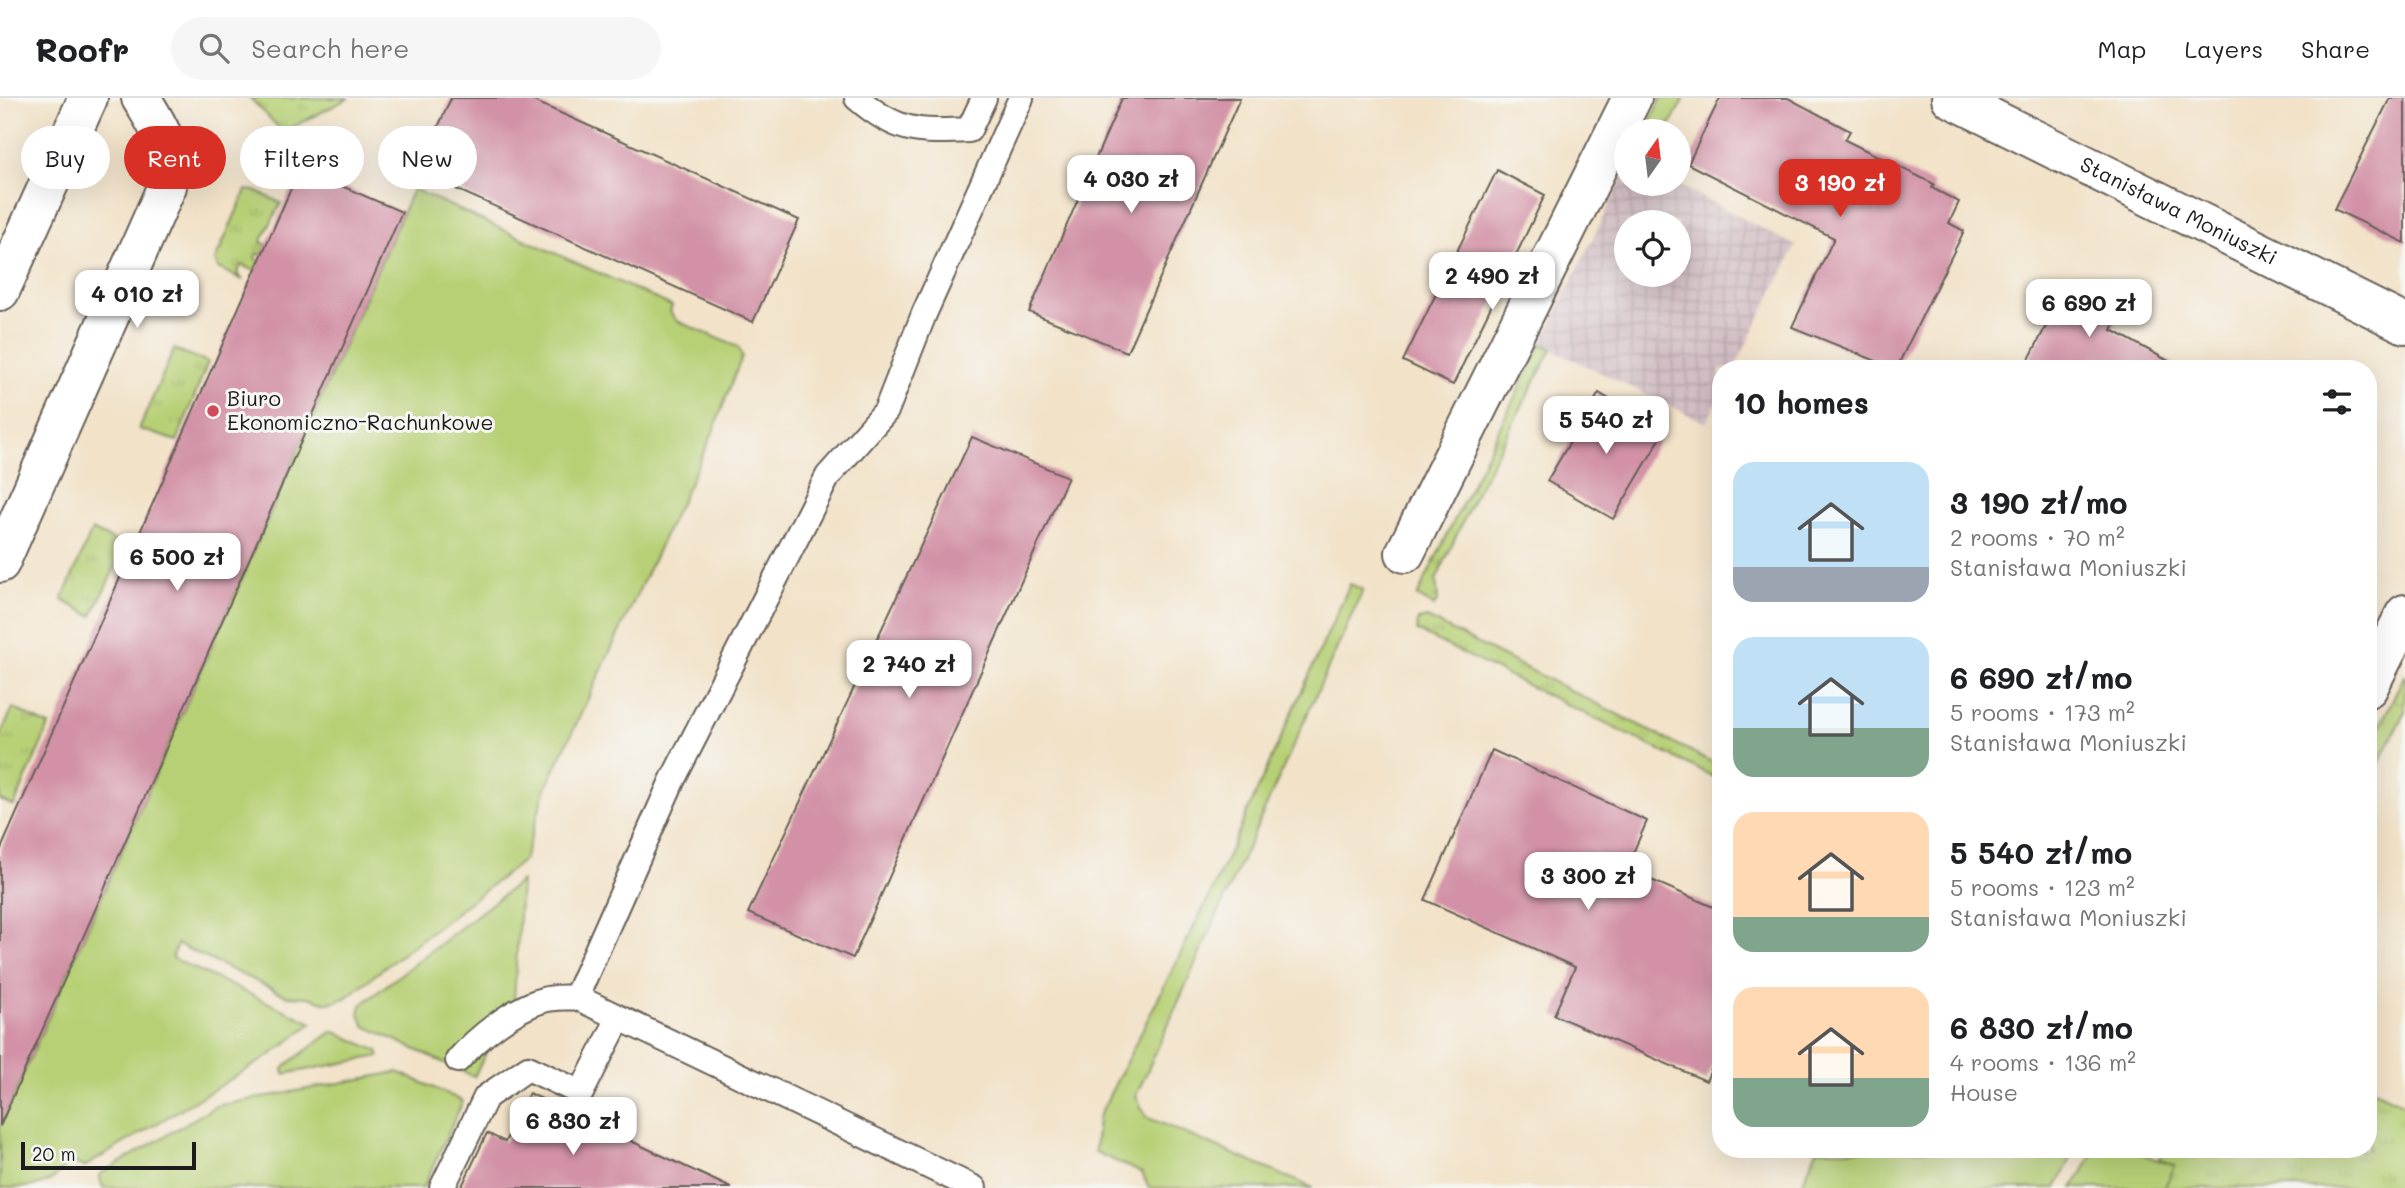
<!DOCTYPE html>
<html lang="en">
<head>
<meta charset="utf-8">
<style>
	:root { --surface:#fff; --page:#f6f6f6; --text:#202124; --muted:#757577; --line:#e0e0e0; --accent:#d93025 }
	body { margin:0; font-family:Mali,sans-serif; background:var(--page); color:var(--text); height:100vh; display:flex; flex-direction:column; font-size:26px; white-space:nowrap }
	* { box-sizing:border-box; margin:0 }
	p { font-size:23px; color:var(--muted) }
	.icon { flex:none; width:38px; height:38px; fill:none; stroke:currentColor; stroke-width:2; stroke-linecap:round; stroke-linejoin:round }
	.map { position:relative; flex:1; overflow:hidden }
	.panel { position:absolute; left:1712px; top:262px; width:665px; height:798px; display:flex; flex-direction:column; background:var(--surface); border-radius:28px; box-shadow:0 7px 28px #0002 }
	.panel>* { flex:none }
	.banner { position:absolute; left:21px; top:28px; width:665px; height:63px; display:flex; gap:14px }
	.needle { width:46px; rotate:14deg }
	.fabs { position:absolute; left:1614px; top:21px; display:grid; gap:14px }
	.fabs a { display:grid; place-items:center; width:77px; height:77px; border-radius:50%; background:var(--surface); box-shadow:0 7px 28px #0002; font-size:35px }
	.scale { position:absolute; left:21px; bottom:18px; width:175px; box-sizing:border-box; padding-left:7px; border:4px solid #1c1c1c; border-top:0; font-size:19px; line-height:24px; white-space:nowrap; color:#1c1c1c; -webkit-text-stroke:5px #f6f6f2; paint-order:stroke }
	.price { position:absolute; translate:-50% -60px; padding:0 16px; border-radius:14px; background:#fff; color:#222; font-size:23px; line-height:46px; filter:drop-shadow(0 2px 4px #0008) }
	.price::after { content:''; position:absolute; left:50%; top:42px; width:21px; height:16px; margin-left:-10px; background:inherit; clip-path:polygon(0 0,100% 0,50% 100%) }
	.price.current { background:var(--accent); color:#fff }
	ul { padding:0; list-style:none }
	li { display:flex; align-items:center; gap:21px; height:175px; padding:0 21px }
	li span { display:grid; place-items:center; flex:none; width:196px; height:140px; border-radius:21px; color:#555 }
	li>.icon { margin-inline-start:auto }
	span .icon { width:84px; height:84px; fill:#fffc; stroke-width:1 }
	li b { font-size:30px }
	h2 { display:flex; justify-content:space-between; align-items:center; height:84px; padding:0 21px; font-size:30px }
	.tag { padding:0 24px; border-radius:32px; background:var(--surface); box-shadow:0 7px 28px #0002; font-size:24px; line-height:63px }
	.tag.current { background:var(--accent); color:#fff }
	header { display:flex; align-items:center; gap:42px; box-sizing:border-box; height:98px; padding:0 35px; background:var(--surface); border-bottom:2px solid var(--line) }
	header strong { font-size:33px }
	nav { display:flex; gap:38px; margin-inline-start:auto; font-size:24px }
	.search { width:490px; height:63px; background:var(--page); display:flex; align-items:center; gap:18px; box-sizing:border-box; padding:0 24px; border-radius:38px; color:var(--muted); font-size:26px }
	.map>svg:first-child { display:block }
	.industrial { fill:url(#industrial-grid); fill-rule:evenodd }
	.grass { fill:url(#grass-tufts); stroke:#6a7649; stroke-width:2 }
	.green { fill:#b7d076; stroke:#6a7649; stroke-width:2 }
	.building { fill:#d291a6 }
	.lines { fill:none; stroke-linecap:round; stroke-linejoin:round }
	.lane-casing { stroke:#676158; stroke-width:28 }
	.street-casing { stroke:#676158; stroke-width:42 }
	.lane { stroke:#fff; stroke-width:24 }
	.street { stroke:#fff; stroke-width:38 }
	.poi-dot { fill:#d1495b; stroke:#f6f6f2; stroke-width:2.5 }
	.labels { text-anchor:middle; stroke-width:6; stroke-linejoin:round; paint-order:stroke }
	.street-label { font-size:21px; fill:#1c1c1c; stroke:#f6f6f2 }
	.poi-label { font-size:21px; fill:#1c1c1c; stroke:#f6f6f2; text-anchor:start }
</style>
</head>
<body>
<header>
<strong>Roofr</strong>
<div class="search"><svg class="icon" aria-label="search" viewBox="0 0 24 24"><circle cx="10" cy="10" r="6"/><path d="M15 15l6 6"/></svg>Search here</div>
<nav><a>Map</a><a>Layers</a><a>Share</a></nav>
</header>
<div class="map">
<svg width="2405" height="1090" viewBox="0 0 2405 1090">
	<defs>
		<pattern id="industrial-grid" width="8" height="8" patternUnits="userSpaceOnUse" patternTransform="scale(1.75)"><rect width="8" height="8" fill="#d2bec4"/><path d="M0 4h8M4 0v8" fill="none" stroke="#b4a3a8"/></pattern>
		<pattern id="grass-tufts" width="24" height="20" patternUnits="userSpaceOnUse" patternTransform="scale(1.75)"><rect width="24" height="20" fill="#b7d076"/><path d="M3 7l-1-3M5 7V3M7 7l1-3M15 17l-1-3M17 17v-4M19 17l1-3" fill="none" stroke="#9db266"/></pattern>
	</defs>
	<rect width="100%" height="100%" fill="#f6f6f2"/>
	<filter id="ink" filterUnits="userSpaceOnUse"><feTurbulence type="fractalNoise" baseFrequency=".0143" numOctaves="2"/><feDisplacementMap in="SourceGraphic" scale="14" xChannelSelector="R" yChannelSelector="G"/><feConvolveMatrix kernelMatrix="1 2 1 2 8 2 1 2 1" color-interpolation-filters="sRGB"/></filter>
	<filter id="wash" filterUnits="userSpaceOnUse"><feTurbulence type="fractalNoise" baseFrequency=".00686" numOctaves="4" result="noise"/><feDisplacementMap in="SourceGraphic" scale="28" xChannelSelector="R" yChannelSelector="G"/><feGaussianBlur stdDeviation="1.57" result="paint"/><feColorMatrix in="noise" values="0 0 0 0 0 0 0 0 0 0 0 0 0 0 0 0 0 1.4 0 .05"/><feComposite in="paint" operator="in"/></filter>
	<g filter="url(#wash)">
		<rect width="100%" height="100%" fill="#f2e2c8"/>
		<!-- industrial -->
		<path class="industrial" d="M1626 73V86H1676L1796 148 1734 271H1720V298L1706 325 1541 246ZM1626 124H1678V177H1626Z"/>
		<!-- grass -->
		<g class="grass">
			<polygon points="250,0 349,0 283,34"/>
			<polygon points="1661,0 1684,0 1667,33 1652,33 1648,27"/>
			<polygon points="246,92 256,93 281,105 261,144 267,147 262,157 257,155 255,160 259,163 255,173 241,167 237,176 243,182 218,170 215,162"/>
			<polygon points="1541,246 1552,251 1474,399 1436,482 1438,502 1434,508 1417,498"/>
			<polygon points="174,251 208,264 177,343 139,331"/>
			<polygon points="92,432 125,448 92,518 62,502"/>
			<polygon points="1427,520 1720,668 1720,682 1417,533 1418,522"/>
			<polygon points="2405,576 2405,613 2368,688 2368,652"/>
			<polygon points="13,610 49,628 14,708 0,702 0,638"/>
			<polygon points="2368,989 2405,1007 2405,1090 2164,1090 2175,1068 2159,1061 2165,1052 2368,1052"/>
		</g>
		<!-- green -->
		<g class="green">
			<path d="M413 91 672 208 670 214 677 223 738 249 742 258 711 339 545 692 524 762 345 900 328 905 308 899 287 898 177 846 172 860 312 925 271 957 84 1069 67 1061C58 1090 28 1090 0 1090V1029Z"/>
			<polygon points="1350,486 1363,492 1136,998 1146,1019 1313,1090 1149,1090 1142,1075 1095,1054 1098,1020 1212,793"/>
			<polygon points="521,783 513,919 505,916 474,979 365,928 359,916 361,907"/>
			<polygon points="333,933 378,953 380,958 284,976 283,971 289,965"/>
			<polygon points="398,974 463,1003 423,1090 103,1090 99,1077 216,1008"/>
			<polygon points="1817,1052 2075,1052 2056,1090 1800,1090"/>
			<polygon points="2095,1052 2131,1052 2175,1068 2164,1090 2073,1090"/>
		</g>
		<g id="blocks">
			<!-- building -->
			<g class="building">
				<polygon points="451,0 527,0 799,122 753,224 418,74"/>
				<polygon points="1122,0 1240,0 1127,254 1029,214"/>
				<polygon points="1720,0 1788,0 1850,33 1845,42 1934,86 1932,90 1959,104 1949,125 1964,133 1896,271 1792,229 1834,140 1688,66"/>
				<polygon points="2390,0 2405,0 2405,145 2334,111"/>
				<polygon points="300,70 402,114 0,1028 0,753"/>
				<polygon points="1497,72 1545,97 1453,287 1403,263"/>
				<polygon points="2067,187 2121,214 2112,232 2183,271 2024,271"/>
				<polygon points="1599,295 1664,334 1613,421 1547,383"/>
				<polygon points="972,339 1068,379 853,860 748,815"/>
				<polygon points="1492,652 1647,723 1626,771 1720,812 1720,952 1706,983 1554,917 1575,869 1425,802"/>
				<polygon points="529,995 731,1090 461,1090 487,1035 505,1044"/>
			</g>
		</g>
	</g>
	<g filter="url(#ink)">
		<use href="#blocks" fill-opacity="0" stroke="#676158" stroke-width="2"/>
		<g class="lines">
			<!-- lane casing -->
			<g class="lane-casing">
				<g id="lane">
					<path d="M857 0C896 34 918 35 969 32L984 0"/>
					<polyline points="576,899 672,683 828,378 886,313 924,216 1021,0"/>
					<path d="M458 962C478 939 513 911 543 902 553 899 566 900 576 899L974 1090"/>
					<polyline points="442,1090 486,999 528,970 581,995 619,920"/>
				</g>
			</g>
			<!-- street casing -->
			<g class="street-casing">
				<g id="street">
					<path id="s1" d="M1951 0 2405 226"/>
					<polyline points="0,193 88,0"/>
					<polyline points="1405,455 1632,0"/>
					<path d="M0 465 167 88C176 53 158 28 141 0"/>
					<polyline points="2368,590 2405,516"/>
				</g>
			</g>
			<!-- lane -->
			<use href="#lane" class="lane"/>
			<!-- street -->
			<use href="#street" class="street"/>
		</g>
	</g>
	<!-- markers -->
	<circle class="poi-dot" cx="213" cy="313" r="7"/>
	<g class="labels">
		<!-- street labels -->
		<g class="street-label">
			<text dy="7" stroke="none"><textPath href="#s1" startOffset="254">Stanisława Moniuszki</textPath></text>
		</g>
		<!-- poi labels -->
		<g class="poi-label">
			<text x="227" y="308">Biuro<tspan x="227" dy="24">Ekonomiczno-Rachunkowe</tspan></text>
		</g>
	</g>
</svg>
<div class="fabs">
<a><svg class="needle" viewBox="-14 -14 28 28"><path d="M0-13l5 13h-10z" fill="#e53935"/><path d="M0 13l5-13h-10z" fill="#757577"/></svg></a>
<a><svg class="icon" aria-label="locate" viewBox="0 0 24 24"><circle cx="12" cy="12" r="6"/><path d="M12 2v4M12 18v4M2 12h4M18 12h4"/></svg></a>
</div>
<div class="scale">20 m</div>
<b class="price" style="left:1131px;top:117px">4 030 zł</b>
<b class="price current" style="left:1840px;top:121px">3 190 zł</b>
<b class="price" style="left:1492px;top:214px">2 490 zł</b>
<b class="price" style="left:137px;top:232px">4 010 zł</b>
<b class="price" style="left:2089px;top:241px">6 690 zł</b>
<b class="price" style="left:1606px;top:358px">5 540 zł</b>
<b class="price" style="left:177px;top:495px">6 500 zł</b>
<b class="price" style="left:909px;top:602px">2 740 zł</b>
<b class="price" style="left:1588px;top:814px">3 300 zł</b>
<b class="price" style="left:573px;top:1059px">6 830 zł</b>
<div class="banner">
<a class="tag">Buy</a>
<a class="tag current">Rent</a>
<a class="tag">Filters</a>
<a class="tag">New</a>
</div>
<section class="panel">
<h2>10 homes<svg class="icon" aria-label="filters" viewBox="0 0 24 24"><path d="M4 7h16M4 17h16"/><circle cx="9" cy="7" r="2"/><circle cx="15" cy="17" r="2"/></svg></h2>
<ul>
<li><span style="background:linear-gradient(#bfe0f5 75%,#9aa5b1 0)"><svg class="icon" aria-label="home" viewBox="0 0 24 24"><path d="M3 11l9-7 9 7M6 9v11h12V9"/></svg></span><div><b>3 190 zł/mo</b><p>2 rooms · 70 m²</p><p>Stanisława Moniuszki</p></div></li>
<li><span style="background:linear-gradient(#bfe0f5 65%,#7fa58c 0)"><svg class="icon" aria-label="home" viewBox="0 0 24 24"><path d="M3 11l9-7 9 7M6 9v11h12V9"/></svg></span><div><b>6 690 zł/mo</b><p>5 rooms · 173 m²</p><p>Stanisława Moniuszki</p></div></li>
<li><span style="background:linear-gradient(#ffd9b3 75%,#7fa58c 0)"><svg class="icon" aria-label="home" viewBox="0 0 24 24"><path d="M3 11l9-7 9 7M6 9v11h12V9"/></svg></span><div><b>5 540 zł/mo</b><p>5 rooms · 123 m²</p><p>Stanisława Moniuszki</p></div></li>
<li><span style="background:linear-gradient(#ffd9b3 65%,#7fa58c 0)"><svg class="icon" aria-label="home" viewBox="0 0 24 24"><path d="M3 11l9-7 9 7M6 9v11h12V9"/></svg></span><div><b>6 830 zł/mo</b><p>4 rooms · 136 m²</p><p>House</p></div></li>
</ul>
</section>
</div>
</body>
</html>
